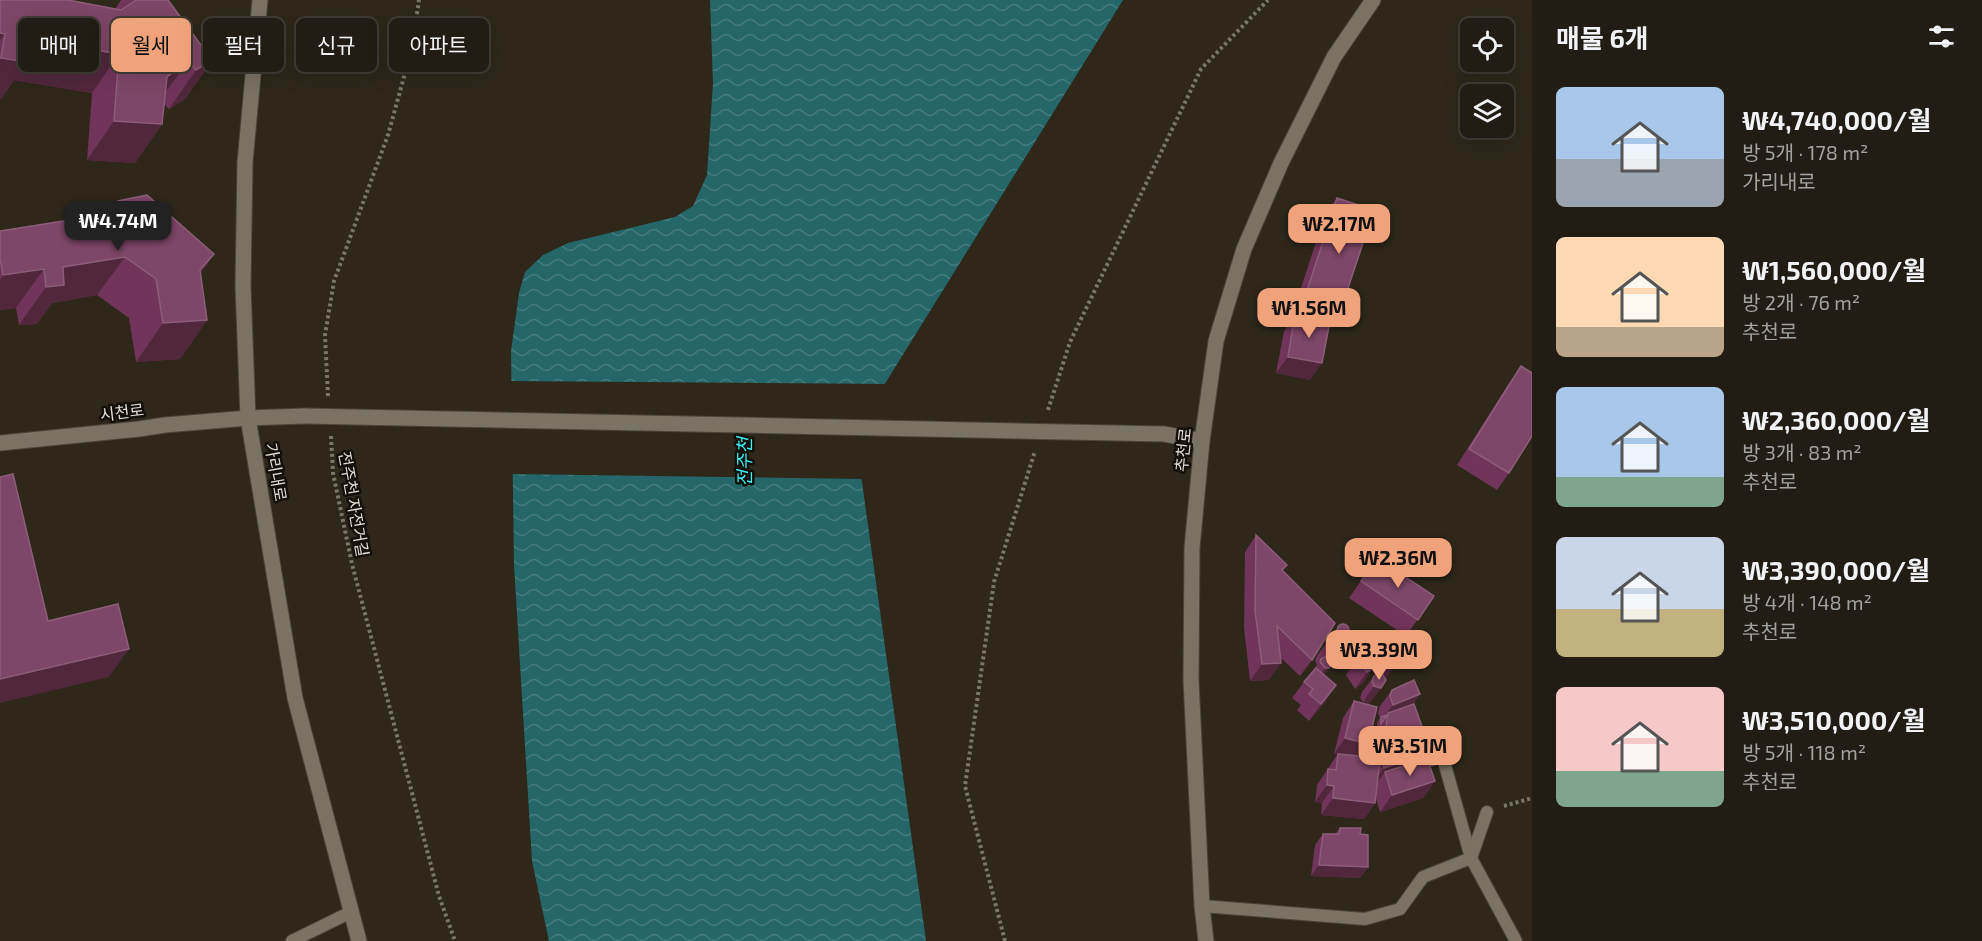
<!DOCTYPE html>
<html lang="ko">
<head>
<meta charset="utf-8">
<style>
	:root { --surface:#221d14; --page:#2a261d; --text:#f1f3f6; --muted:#a2a2a0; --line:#3f3b34; --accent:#f0a27a }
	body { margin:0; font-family:"Exo 2","Noto Sans KR",sans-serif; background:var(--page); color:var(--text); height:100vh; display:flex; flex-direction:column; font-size:22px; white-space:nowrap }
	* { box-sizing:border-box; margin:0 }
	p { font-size:20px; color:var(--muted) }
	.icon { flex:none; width:33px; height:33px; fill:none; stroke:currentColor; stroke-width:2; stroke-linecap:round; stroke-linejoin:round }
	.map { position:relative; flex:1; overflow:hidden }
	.side { display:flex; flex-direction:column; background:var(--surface); width:450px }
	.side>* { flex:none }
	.top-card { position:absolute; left:18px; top:18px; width:570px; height:54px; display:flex; gap:12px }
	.buttons { position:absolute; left:1460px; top:18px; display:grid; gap:12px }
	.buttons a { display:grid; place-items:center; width:54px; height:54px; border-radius:9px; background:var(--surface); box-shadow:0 6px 24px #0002,0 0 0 2px var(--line); font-size:30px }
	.price { position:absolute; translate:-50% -51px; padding:0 14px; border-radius:12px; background:var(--accent); color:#111; font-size:20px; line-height:39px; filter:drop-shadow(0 2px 3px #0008) }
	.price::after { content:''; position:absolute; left:50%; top:36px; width:18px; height:14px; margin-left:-9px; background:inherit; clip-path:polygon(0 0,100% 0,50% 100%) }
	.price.on { background:#222; color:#fff }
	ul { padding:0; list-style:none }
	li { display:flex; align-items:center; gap:18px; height:150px; padding:0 24px }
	li span { display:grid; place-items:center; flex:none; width:168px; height:120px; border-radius:9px; color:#555 }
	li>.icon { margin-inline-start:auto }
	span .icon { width:72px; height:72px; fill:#fffc; stroke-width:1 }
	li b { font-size:26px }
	h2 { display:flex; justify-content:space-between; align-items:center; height:72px; padding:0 24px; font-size:26px }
	.pill { padding:0 21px; border-radius:9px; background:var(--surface); box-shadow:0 6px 24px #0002,0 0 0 2px var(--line); font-size:21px; line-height:54px }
	.pill.on { background:var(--accent); color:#111 }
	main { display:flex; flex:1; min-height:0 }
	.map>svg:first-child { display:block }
	.water { fill:url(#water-waves) }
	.pier { fill:#2e271a }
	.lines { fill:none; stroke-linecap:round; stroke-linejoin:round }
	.service-casing { stroke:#4b453a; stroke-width:14 }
	.minor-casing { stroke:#4b453a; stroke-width:17 }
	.tertiary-casing { stroke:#4b453a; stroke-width:17 }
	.path { stroke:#7b756a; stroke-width:4; stroke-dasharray:3 3; stroke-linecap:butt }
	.service { stroke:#7a7263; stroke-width:12 }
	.minor { stroke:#7a7263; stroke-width:15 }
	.tertiary { stroke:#7a7263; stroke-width:15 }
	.minor-bridge-casing { stroke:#4b453a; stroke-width:17; stroke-linecap:butt }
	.minor-bridge { stroke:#7a7263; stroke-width:15 }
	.wall { fill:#71345b }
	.shaded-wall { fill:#51273c }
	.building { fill:#7e4668; stroke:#8d5e79; stroke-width:1.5 }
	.labels { text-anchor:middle; stroke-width:5; stroke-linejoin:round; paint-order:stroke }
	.street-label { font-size:16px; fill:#e2ddd5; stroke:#13100a }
	.water-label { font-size:18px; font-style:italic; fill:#3df3f9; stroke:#13100a }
</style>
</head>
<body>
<main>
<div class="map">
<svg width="1532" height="941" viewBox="0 0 1532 941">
	<defs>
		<pattern id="water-waves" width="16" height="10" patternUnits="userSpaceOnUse" patternTransform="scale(1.5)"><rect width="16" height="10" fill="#256668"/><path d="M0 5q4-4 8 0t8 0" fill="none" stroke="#447b7d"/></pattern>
	</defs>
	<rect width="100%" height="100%" fill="#2e271a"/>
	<!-- water -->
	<polygon class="water" points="710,0 1123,0 855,432 926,941 549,941 532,861 514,565 511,351 519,293 525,272 543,255 568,243 675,217 693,206 707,175 713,83"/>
	<!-- pier -->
	<polygon class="pier" points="509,381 889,384 858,433 865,479 510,474"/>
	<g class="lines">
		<!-- service casing -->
		<g class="service-casing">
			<g id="service">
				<polyline points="1438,740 1471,858 1516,941"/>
				<polyline points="1202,906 1365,919 1400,909 1423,877 1471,858 1487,812"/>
				<polyline points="292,941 351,912"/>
			</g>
		</g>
		<!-- minor casing -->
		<g class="minor-casing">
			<g id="minor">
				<polyline points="1164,434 1202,441"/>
				<polyline points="0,443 139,429 165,425 248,418 305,416"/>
				<polyline points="1206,941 1202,906 1191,680 1192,548 1202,441 1216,341 1244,249 1281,163 1334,57 1373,0"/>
			</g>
		</g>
		<!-- tertiary casing -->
		<g class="tertiary-casing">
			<polyline id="tertiary" points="260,0 245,162 243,286 248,418 295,698 359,941"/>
		</g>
		<!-- path -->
		<g class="path">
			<polyline points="328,396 325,335 334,281 388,135 412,48 419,0"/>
			<polyline points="1048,410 1070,342 1201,69 1268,0"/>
			<polyline points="331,436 333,473 352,564 439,896 455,941"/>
			<polyline points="1504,806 1532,798"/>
			<polyline points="1005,941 965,786 994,582 1035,451"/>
		</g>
		<!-- service -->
		<use href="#service" class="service"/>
		<!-- minor -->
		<use href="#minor" class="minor"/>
		<!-- tertiary -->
		<use href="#tertiary" class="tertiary"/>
		<!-- minor-bridge casing -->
		<g class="minor-bridge-casing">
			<polyline id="minor-bridge" points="305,416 1164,434"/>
		</g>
		<!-- minor-bridge -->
		<use href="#minor-bridge" class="minor-bridge"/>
	</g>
	<!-- wall -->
	<g class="wall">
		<polygon points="0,0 115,9 121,0 168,0 212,60 185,99 169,109 164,104 162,124 135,163 87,160 92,93 14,80 0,100"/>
		<polygon points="1337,198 1340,312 1329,328 1310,380 1276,373 1284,331 1294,317 1292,316 1325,214"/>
		<polygon points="118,201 214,254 201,273 207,320 180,359 136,362 129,318 97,295 52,303 37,324 19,325 16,308 0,310 0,231 109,214"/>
		<polygon points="1521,366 1509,473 1497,490 1457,465 1509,383"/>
		<polygon points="1256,535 1283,571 1312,660 1300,676 1280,657 1269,680 1250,681 1244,628 1245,552"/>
		<polygon points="1377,558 1434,596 1406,636 1349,598"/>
		<polygon points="1340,625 1347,635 1331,659 1324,675 1336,685 1325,702 1309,721 1297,710 1301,705 1292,698 1317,665 1315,660 1317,656"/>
		<polygon points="1356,632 1364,640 1352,656 1349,658 1344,657 1343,654 1345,649"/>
		<polygon points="1364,648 1378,657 1372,666 1373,668 1362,684 1355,689 1346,675"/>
		<polygon points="1385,654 1396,663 1385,679 1386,680 1369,704 1363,702 1360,698 1362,692 1375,675 1373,671"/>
		<polygon points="1392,690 1413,704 1431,753 1431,770 1435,781 1423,798 1380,812 1376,798 1375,803 1364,819 1321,815 1322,803 1315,802 1317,785 1337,755 1334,754 1343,718 1354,701 1368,744 1359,756 1372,757 1377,730 1377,723 1380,718 1378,713 1380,706"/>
		<polygon points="1340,828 1360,834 1368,867 1360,878 1311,876 1315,845 1323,834 1335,834"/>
	</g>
	<!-- shaded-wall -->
	<g class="shaded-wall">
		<polygon points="0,33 5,34 0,40"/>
		<polygon points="30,39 119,54 92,93 14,80 0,100 0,60"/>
		<polygon points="212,60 185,99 169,109 196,70"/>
		<polygon points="188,61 160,100 167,77"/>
		<polygon points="114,121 162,124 135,163 87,160"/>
		<polygon points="214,254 187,293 200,270"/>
		<polygon points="125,257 97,295 52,303 37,324 19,325 46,287 63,267"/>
		<polygon points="44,269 16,308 0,310 0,280 3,275"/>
		<polygon points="1304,300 1340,312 1328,328 1295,314 1294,317 1292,316"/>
		<polygon points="207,320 180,359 136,362 163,323"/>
		<polygon points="1288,357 1322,363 1310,380 1276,373"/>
		<polygon points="1347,635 1327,665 1323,665 1333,651 1330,649 1339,636"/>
		<polygon points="1356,640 1364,640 1352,656 1349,658 1344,657"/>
		<polygon points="129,649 109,677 0,703 0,679"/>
		<polygon points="1378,657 1368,671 1373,668 1362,684 1355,689 1367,672 1366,670 1372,661"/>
		<polygon points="1281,663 1269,680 1250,681 1262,664"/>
		<polygon points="1396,663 1385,680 1378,682 1390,666"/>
		<polygon points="1325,668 1329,668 1318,684 1314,685"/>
		<polygon points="1336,685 1325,702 1309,721 1321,704"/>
		<polygon points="1374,686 1381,688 1369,704 1363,702"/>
		<polygon points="1420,694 1409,710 1388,713 1383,720 1381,721 1393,705"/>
		<polygon points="1345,738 1368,744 1356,760 1334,754"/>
		<polygon points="1431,752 1420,768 1385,772 1377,783 1372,784 1384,768"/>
		<polygon points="1435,781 1423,798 1380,812 1392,795"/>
		<polygon points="1327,785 1334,786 1322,803 1315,802"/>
		<polygon points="1333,798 1375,803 1364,819 1321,815"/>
		<polygon points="1319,865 1368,867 1360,878 1311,876"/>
	</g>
	<!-- building -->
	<g class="building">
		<polygon points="0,0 68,0 121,10 136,0 168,0 212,60 196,70 188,61 167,77 162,124 114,121 119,54 30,39 26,62 1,58 5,34 0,33"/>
		<polygon points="147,195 214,254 200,270 207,320 163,323 156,279 125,257 63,267 64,285 46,287 44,269 3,275 0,257 0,231 114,213 118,201"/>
		<polygon points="1337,198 1374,210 1340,312 1304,300"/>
		<polygon points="1295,314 1330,321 1322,363 1288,357"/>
		<polygon points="1521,366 1532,373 1532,436 1509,473 1469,449"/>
		<polygon points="13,474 48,621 118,604 129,649 0,679 0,477"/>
		<polygon points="1256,535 1287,565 1282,570 1335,623 1312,660 1277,626 1281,663 1262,664 1255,611"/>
		<polygon points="1377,558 1434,596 1418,620 1361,581"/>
		<circle cx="1343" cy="630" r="6"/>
		<polygon points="1356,632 1363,632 1365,637 1364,640 1361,642 1356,640 1355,637"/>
		<polygon points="1335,638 1340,644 1339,648 1333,651 1329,649 1327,643 1329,639"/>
		<polygon points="1370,644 1378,657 1372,661 1364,648"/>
		<polygon points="1391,651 1396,663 1390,666 1385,654"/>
		<polygon points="1364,654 1373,668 1367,672 1357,658"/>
		<polygon points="1327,656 1330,657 1333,662 1329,668 1325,668 1320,662 1321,659"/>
		<polygon points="1316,668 1336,685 1321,704 1309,694 1313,689 1304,682"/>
		<polygon points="1378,674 1383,675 1386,680 1381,688 1374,686 1372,682 1374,676"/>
		<polygon points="1414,680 1420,694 1393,705 1390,696 1392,690"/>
		<polygon points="1354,701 1377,707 1368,744 1345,738"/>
		<polygon points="1414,704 1431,752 1384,768 1382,755 1388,713"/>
		<polygon points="1387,715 1381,724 1381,717"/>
		<polygon points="1431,753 1435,765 1430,766 1427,758"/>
		<polygon points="1338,754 1380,758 1375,803 1333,798 1334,786 1327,785 1328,769 1336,770"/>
		<polygon points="1427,758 1435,781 1392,795 1385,772"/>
		<polygon points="1340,828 1361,828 1360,834 1368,835 1368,867 1319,865 1323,834 1339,834"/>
	</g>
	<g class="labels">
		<!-- street labels -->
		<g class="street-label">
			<text transform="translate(122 412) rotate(-7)" y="6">시천로</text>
			<text transform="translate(1183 450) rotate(-84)" y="6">추천로</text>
			<text transform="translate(276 472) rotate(80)" y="6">가리내로</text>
			<text transform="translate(354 504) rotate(80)" y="6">전주천 자전거길</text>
		</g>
		<!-- water labels -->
		<g class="water-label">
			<text transform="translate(745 462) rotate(-90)" y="6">전주천</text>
		</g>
	</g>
</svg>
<div class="buttons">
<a><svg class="icon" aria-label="locate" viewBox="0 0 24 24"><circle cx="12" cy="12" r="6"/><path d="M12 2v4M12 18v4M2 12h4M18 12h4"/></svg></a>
<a><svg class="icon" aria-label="layers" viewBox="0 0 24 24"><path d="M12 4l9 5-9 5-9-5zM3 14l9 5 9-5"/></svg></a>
</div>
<b class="price on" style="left:118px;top:252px">₩4.74M</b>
<b class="price" style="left:1339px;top:255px">₩2.17M</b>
<b class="price" style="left:1309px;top:339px">₩1.56M</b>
<b class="price" style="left:1398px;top:589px">₩2.36M</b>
<b class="price" style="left:1379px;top:681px">₩3.39M</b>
<b class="price" style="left:1410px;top:777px">₩3.51M</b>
<div class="top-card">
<a class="pill">매매</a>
<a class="pill on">월세</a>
<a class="pill">필터</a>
<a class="pill">신규</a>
<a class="pill">아파트</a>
</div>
</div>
<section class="side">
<h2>매물 6개<svg class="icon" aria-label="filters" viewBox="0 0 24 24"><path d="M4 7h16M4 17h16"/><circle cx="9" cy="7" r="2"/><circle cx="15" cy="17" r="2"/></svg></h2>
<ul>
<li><span style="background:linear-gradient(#a9c7e8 60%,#9aa5b1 0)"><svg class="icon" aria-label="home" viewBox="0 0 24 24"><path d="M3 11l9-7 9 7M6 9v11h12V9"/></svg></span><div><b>₩4,740,000/월</b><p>방 5개 · 178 m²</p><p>가리내로</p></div></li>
<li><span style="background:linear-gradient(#ffd9b3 75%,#b9a48a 0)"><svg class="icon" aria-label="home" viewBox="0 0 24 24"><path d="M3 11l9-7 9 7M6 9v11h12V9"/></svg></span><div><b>₩1,560,000/월</b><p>방 2개 · 76 m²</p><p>추천로</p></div></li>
<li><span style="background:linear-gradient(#a9c7e8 75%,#7fa58c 0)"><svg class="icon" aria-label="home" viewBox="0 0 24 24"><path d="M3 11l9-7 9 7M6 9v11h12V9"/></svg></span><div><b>₩2,360,000/월</b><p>방 3개 · 83 m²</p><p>추천로</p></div></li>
<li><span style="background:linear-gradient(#c9d6e8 60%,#c2b280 0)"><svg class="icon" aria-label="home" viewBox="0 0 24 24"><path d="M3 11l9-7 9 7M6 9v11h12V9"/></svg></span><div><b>₩3,390,000/월</b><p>방 4개 · 148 m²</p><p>추천로</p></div></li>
<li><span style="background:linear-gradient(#f6c9c9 70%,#7fa58c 0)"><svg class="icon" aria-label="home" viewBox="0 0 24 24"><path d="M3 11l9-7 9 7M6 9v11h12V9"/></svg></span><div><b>₩3,510,000/월</b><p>방 5개 · 118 m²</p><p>추천로</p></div></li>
</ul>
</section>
</main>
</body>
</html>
